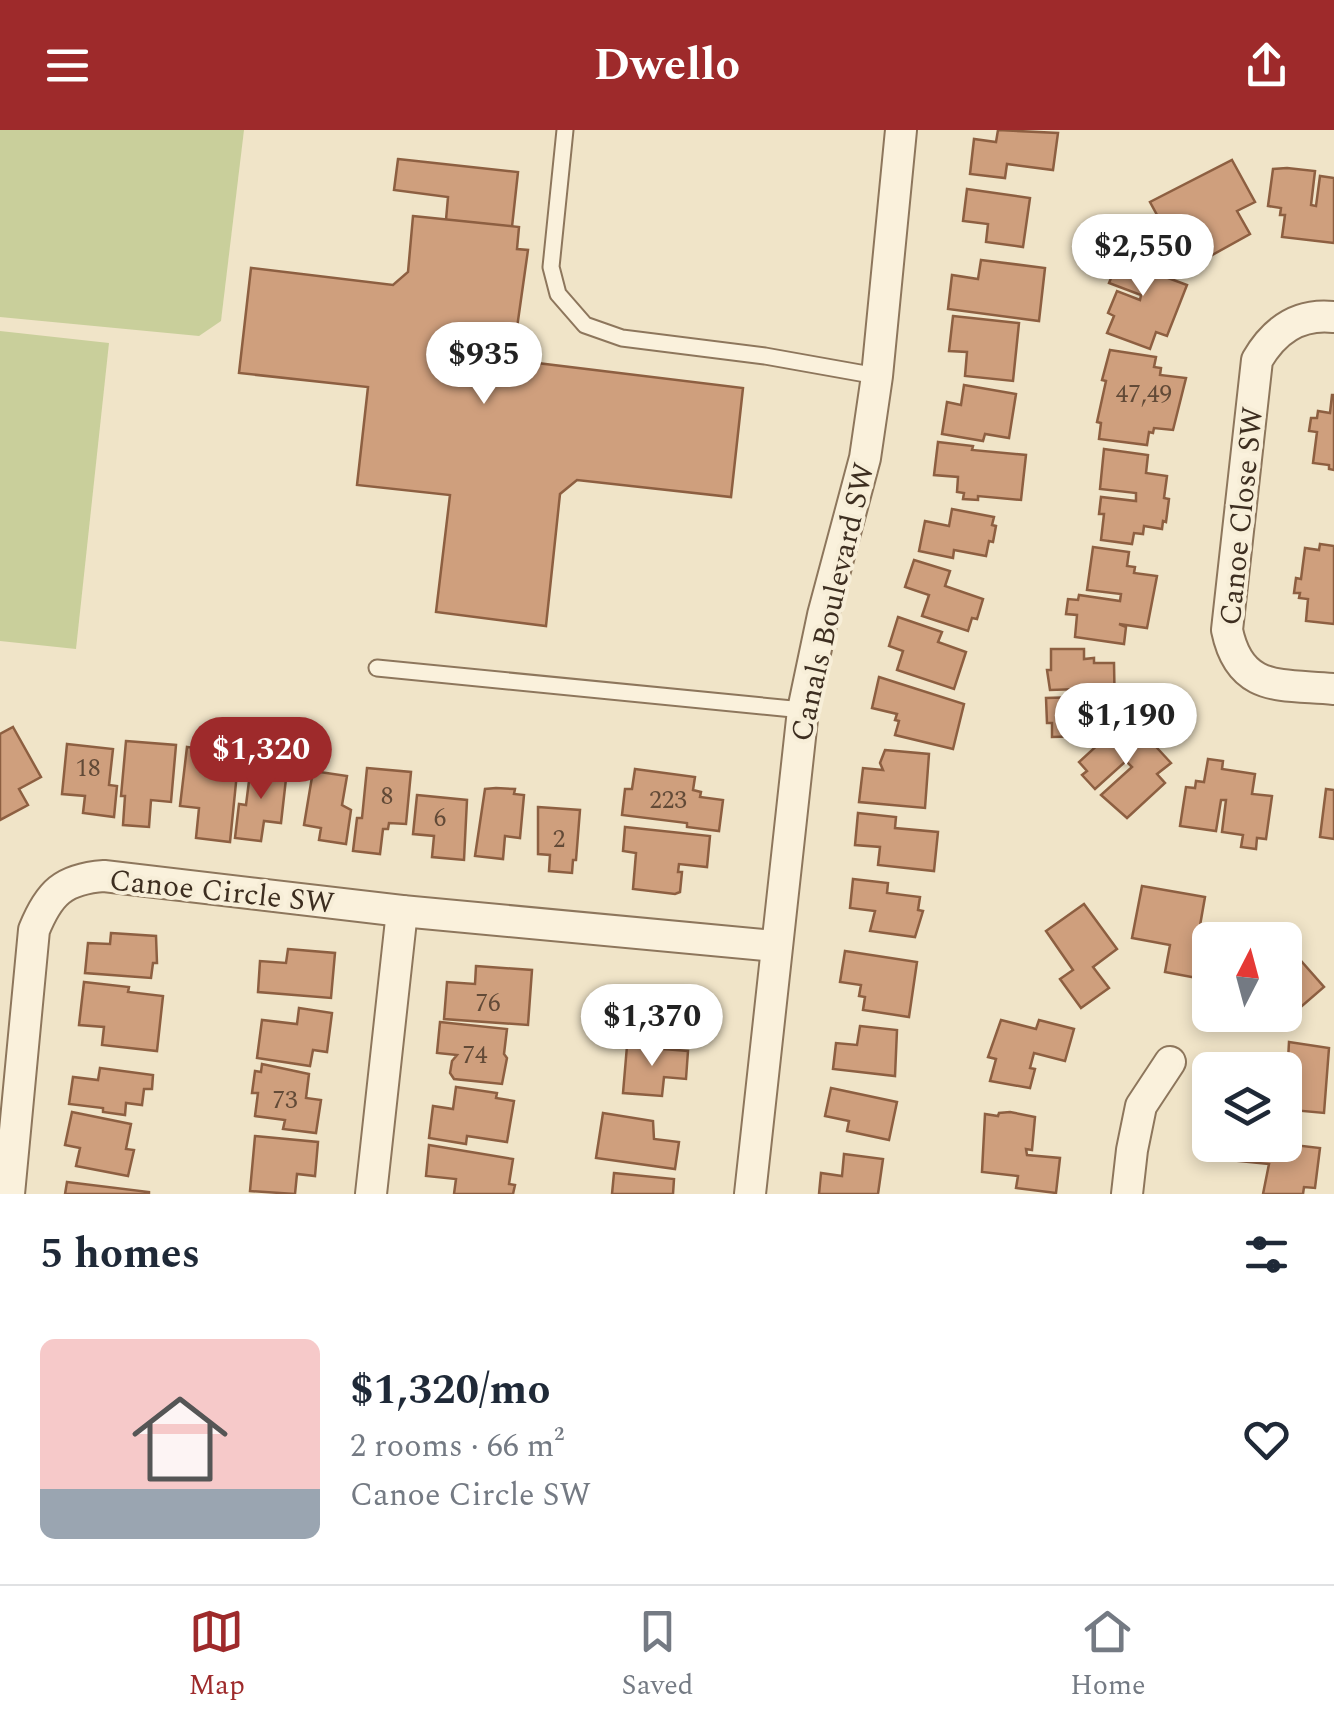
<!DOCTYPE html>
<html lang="en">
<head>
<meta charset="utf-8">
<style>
	:root { --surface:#fff; --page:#f2f2f3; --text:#1f2937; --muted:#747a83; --line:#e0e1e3; --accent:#9e2a2b }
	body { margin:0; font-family:Spectral,serif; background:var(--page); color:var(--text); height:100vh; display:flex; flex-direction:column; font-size:38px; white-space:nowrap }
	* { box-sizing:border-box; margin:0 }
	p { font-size:32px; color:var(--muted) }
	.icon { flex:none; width:55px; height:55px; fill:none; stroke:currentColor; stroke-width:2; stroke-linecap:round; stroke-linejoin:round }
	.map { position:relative; height:1064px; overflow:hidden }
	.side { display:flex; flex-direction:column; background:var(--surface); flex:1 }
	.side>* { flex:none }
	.needle { width:65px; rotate:6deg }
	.buttons { position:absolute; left:1192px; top:792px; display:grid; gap:20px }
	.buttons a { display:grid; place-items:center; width:110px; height:110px; border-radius:15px; background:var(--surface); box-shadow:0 5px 15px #0003; font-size:50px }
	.price { position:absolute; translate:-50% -85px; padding:0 22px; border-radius:35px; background:#fff; color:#222; font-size:32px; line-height:65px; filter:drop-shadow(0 2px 5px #0008) }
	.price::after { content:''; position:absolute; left:50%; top:60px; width:30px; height:22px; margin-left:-15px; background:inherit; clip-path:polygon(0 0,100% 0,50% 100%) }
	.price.current { background:var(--accent); color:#fff }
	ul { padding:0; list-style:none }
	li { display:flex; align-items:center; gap:30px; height:250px; padding:0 40px }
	li span { display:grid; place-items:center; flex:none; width:280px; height:200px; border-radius:15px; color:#555 }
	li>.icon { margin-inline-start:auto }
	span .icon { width:120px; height:120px; fill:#fffc; stroke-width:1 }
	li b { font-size:42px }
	h2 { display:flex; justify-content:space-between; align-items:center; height:120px; padding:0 40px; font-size:42px }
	header { display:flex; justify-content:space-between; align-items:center; height:130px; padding:0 40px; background:var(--accent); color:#fff; font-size:45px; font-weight:700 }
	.tabs { display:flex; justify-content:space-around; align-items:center; height:140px; border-top:2px solid var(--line); background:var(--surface); font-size:28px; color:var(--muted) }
	.tabs a { display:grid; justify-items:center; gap:5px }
	.tabs .current { color:var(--accent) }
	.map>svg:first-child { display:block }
	.green { fill:#c9cf9b }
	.building { fill:#cf9f7d; stroke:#8d5f41; stroke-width:2.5 }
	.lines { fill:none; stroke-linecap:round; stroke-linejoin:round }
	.service-casing { stroke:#8d765c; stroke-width:19 }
	.minor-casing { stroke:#8d765c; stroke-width:34 }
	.service { stroke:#faf1dc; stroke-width:15 }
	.minor { stroke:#faf1dc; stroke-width:30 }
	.labels { text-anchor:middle; stroke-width:8; stroke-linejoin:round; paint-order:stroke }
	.number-label { font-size:25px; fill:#624a37 }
	.street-label { font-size:30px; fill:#3d2e20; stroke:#f7eed8 }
</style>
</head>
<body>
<header><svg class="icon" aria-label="menu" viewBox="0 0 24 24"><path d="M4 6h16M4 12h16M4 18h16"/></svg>Dwello<svg class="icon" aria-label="share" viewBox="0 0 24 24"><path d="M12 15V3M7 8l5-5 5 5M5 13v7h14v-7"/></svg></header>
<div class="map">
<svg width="1334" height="1064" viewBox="0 0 1334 1064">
	<rect width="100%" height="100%" fill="#f0e4c8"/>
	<!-- green -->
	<g class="green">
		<polygon points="0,0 244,0 221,191 199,206 0,187"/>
		<polygon points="0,201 109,213 76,519 0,511"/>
	</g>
	<!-- building -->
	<g class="building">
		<polygon points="998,0 1058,3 1053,40 1007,34 1005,48 970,44 974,9 996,12"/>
		<polygon points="398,29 518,42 512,97 446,90 448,67 394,60"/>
		<polygon points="1232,30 1255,72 1237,81 1250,104 1205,129 1193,108 1175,118 1150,72"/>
		<polygon points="1287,38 1315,41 1311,75 1316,76 1320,46 1334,48 1334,113 1282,107 1285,85 1280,85 1281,78 1268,76 1273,39"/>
		<polygon points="967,59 1030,68 1023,117 986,112 988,94 963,91"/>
		<polygon points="413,86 519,97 517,119 528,120 514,219 521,231 743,258 731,367 577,350 560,364 546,496 436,482 450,365 357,355 368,257 239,243 251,138 393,155 408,142"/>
		<polygon points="1124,116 1165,132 1160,145 1187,155 1167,206 1156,202 1150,219 1107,203 1114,186 1108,183 1117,161 1140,170 1141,165 1109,153"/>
		<polygon points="981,130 1045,138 1039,191 948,179 952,145 978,149"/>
		<polygon points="953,186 1019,193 1013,251 965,246 967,222 949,221"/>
		<polygon points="1110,220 1156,227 1154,237 1161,238 1160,245 1186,248 1173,300 1154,298 1153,303 1149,302 1147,315 1099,309 1101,293 1097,292 1106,251 1102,250"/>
		<polygon points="964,255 1016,264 1009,308 985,304 983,311 942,304 947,272 961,275"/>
		<polygon points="1332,265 1334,265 1334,340 1329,339 1329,335 1313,333 1317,302 1309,301 1311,288 1317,288 1318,281 1330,283"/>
		<polygon points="938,312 973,316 972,320 1026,325 1021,370 978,366 978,370 963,369 964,363 957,362 958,347 934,345"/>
		<polygon points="1104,319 1148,325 1146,343 1167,346 1164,368 1169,369 1166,392 1163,391 1162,399 1144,396 1143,404 1134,403 1132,414 1101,410 1104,384 1099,384 1101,367 1136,371 1136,363 1100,359"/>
		<polygon points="952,379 994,387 992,395 996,396 993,412 989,411 986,426 954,420 953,428 919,421 925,391 949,396"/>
		<polygon points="1320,414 1334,416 1334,494 1306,491 1308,469 1299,468 1300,463 1294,463 1296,448 1301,449 1305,418 1319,420"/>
		<polygon points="1093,417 1129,422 1127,436 1135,437 1134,443 1157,446 1147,498 1119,494 1126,497 1124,514 1075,507 1077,485 1066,484 1068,469 1078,470 1079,465 1120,471 1121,464 1087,460"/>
		<polygon points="914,430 950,441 945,456 983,469 977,489 972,488 968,501 922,486 929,465 905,457"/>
		<polygon points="898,487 942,502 938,512 966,522 954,559 897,540 903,521 889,516"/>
		<polygon points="1051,519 1084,519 1084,529 1094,528 1094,533 1114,533 1115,587 1087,587 1087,606 1052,607 1052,593 1047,593 1046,568 1080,567 1080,559 1050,560 1047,540 1051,540"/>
		<polygon points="879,547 964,574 953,619 895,605 899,591 895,590 897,584 872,578"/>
		<polygon points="1134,593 1171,633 1157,644 1165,653 1127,688 1101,665 1132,637 1126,631 1095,659 1082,645 1087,641 1079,632 1116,598 1121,604"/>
		<polygon points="13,597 41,647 19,659 28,675 0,690 0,604"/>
		<polygon points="126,611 176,615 171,672 151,670 149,697 123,695 125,666 121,666"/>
		<polygon points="67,614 113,619 109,655 117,656 114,687 83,683 85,666 62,664"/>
		<polygon points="187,617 239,623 230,712 196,708 199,678 180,676"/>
		<polygon points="885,620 929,624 925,678 859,672 863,638 883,640 880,633"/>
		<polygon points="1208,629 1223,631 1222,639 1255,644 1252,664 1272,666 1266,709 1257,708 1256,719 1241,717 1243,705 1222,702 1226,670 1221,670 1216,701 1180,696 1186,657 1195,658 1196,651 1204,652"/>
		<polygon points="251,635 287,640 281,693 264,691 261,711 235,708 239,674 246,675"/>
		<polygon points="367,638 411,642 406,694 389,693 388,699 383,699 380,724 353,721 357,688 362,688"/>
		<polygon points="635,639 695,647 693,660 701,662 700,667 723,670 719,701 687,697 687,693 622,685 625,659 632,659"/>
		<polygon points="313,641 347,646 342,675 351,680 346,714 319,710 321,698 304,695"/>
		<polygon points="496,658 515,659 514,664 524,665 520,708 505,706 503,729 475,726 485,659"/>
		<polygon points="1326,659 1334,660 1334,709 1320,707"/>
		<polygon points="417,665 467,670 464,730 432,727 434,706 413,704"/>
		<polygon points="538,677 580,680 576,730 573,730 572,743 549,741 550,725 538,724"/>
		<polygon points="858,683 896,687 895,698 938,702 934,741 878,735 880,717 855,715"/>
		<polygon points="625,697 710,706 707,737 679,734 678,742 682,742 680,762 675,764 633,759 636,723 623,721"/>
		<polygon points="853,749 888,753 887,763 920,767 918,780 923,781 915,807 870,801 875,781 850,778"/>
		<polygon points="1142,756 1205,767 1198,807 1204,808 1197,848 1165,842 1170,815 1132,808"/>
		<polygon points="1084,774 1117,819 1093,837 1109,858 1081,878 1060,849 1073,840 1046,801"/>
		<polygon points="111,803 156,806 157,833 153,833 151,848 85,843 88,813 110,814"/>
		<polygon points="288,819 335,823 331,868 258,862 260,831 286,833"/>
		<polygon points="845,821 917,832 909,887 863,880 865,867 859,866 861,855 840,852"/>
		<polygon points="1295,824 1324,857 1288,888 1285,884 1285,832"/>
		<polygon points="476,836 532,840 528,895 444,889 447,852 475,854"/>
		<polygon points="84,852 129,857 128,862 163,866 157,921 102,915 104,897 79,895"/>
		<polygon points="635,856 673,861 671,880 693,883 689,910 629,902"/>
		<polygon points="299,878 332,883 327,922 313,920 310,936 257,928 262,890 297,894"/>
		<polygon points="1001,890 1036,899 1039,890 1074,899 1065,931 1034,923 1030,938 1035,939 1030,958 990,951 996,929 988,927"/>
		<polygon points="440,892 507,899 504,924 507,928 502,954 454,949 450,943 452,931 457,925 437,923"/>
		<polygon points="860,896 897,900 895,946 833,939 836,913 857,915"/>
		<polygon points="1289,912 1329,918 1324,983 1293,980 1292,988 1285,987"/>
		<polygon points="627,916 688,921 686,949 664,947 662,966 623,963"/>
		<polygon points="262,934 309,944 306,968 321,970 316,1003 283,999 285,990 255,986 258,963 252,963 255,941 261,942"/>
		<polygon points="100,938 153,945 152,959 144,959 142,975 126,973 125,985 103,982 103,978 69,974 73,947 98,950"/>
		<polygon points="456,957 497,963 496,968 514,971 507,1012 467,1006 466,1014 429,1008 433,976 453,979"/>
		<polygon points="831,958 897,972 889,1010 847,1001 849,991 825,986"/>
		<polygon points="72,982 131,994 126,1019 134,1020 128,1046 76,1036 80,1018 65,1015"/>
		<polygon points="1010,982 1035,987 1032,1020 1026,1019 1027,1025 1060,1028 1056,1063 1016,1058 1018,1046 982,1042 985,984 998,986 999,983"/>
		<polygon points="603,983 653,991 654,1009 679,1012 675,1039 596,1028"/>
		<polygon points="255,1006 318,1012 315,1046 297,1044 295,1064 250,1061"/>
		<polygon points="1285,1014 1320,1018 1315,1058 1304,1057 1303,1064 1263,1064 1269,1034 1238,1031 1240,1015"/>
		<polygon points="429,1015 513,1029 509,1054 515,1055 513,1064 454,1064 456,1049 426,1046"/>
		<polygon points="844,1024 883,1029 878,1064 819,1064 821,1043 842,1046"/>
		<polygon points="614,1043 674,1049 673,1064 612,1064"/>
		<polygon points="67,1052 149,1062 149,1064 65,1064"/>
	</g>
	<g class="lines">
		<!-- service casing -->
		<g class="service-casing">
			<g id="service">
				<polyline points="565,0 551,137 558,164 585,195 622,208 765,226 877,246"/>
				<polyline points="377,538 803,580"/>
			</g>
		</g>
		<!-- minor casing -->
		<g class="minor-casing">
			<g id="minor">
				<path d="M1334 187C1298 183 1274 201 1257 230L1227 500C1240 563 1281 554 1334 559"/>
				<path d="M9 1064 34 800C49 763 63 749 104 746L402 781 775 816"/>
				<polyline points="371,1064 402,781"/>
				<polyline points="750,1064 803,580 823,485 865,328 877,246 901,0"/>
				<polyline points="1127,1064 1132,1020 1141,976 1170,932"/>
			</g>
		</g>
		<!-- service -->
		<use href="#service" class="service"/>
		<!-- minor -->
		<use href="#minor" class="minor"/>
	</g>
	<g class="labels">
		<!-- number labels -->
		<g class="number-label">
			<text x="1144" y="272">47,49</text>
			<text x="88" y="646">18</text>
			<text x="387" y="674">8</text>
			<text x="668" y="678">223</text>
			<text x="440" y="696">6</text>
			<text x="559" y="717">2</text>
			<text x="488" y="881">76</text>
			<text x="475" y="933">74</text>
			<text x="285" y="978">73</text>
		</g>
		<!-- street labels -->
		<g class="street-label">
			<text transform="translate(1241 386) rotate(-84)" y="10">Canoe Close SW</text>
			<text transform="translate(832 472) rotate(-77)" y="10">Canals Boulevard SW</text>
			<text transform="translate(222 761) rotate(6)" y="10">Canoe Circle SW</text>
		</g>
	</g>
</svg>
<div class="buttons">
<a><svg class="needle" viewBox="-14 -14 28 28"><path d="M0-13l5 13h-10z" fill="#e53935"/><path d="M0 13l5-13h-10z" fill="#747a83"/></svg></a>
<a><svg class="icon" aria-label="layers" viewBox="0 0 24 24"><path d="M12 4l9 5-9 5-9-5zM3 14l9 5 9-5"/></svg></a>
</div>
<b class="price" style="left:1143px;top:169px">$2,550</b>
<b class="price" style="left:484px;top:277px">$935</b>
<b class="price" style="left:1126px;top:638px">$1,190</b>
<b class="price current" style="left:261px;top:672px">$1,320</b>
<b class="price" style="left:652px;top:939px">$1,370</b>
</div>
<section class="side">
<h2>5 homes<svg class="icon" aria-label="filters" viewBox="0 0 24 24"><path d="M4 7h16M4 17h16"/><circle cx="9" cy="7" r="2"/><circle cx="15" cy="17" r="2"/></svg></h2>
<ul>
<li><span style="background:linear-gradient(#f6c9c9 75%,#9aa5b1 0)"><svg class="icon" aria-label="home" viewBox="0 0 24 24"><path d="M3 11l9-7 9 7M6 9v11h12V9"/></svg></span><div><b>$1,320/mo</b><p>2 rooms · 66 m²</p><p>Canoe Circle SW</p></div><svg class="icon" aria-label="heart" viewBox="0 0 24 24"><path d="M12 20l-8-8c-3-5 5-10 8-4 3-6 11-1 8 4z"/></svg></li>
</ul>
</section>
<nav class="tabs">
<a class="current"><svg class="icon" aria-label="map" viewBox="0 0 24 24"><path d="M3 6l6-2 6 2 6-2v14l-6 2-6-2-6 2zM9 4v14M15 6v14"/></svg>Map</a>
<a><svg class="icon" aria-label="saved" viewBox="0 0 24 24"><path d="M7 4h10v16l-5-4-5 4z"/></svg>Saved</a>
<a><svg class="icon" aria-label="home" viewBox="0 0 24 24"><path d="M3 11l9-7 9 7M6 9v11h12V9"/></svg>Home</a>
</nav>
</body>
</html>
